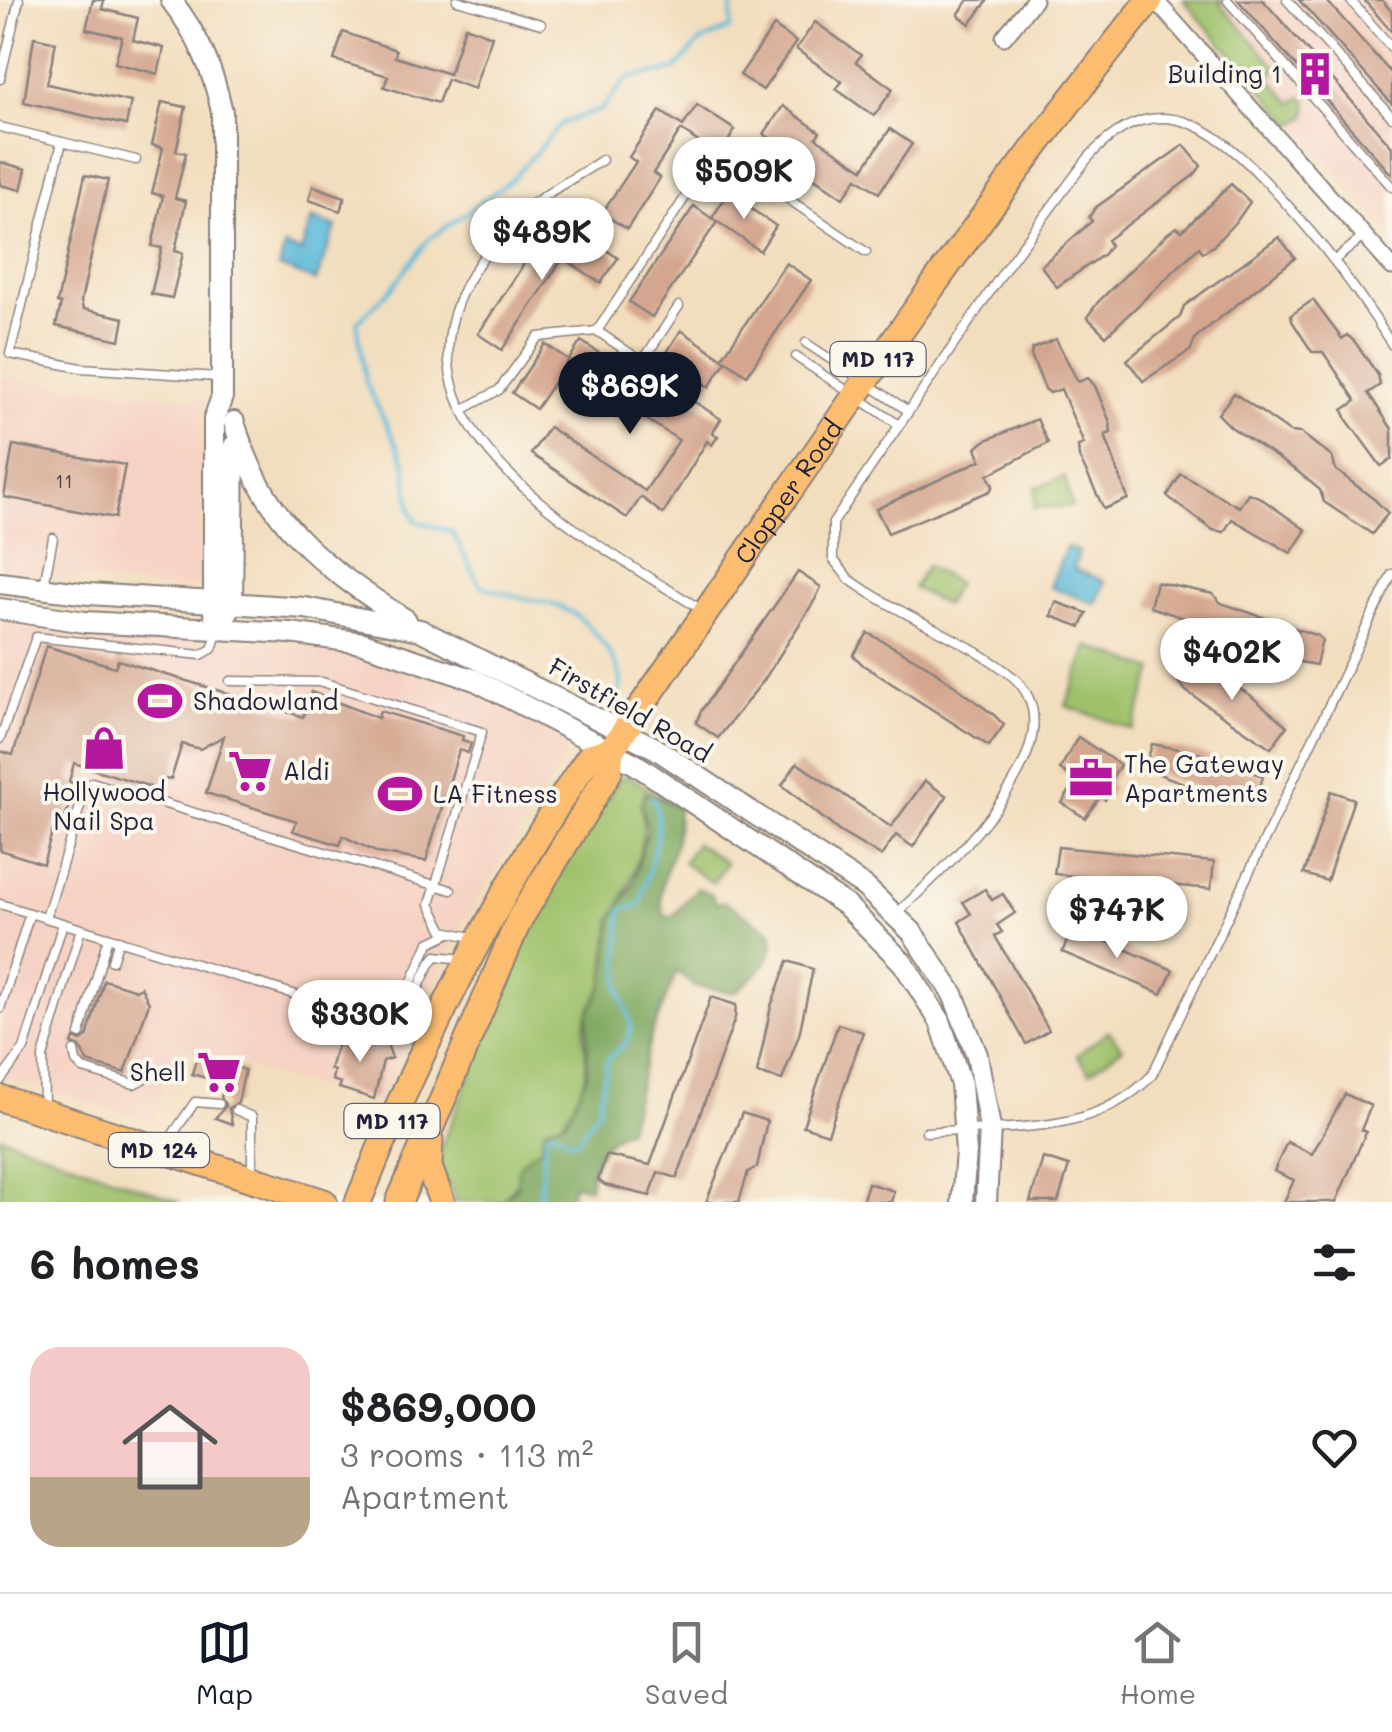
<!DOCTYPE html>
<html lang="en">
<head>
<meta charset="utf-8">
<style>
	:root { --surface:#fff; --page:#f6f6f6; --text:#202124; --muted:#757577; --line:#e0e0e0; --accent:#111827 }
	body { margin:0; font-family:Mali,sans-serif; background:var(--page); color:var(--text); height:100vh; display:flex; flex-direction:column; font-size:38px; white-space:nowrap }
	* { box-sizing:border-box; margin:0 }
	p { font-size:32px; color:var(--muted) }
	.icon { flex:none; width:55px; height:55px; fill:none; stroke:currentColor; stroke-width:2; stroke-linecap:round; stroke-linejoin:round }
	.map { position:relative; height:1202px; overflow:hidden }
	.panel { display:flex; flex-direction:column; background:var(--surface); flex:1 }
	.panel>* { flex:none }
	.price { position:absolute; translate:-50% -85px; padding:0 22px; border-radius:35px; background:#fff; color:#222; font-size:32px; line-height:65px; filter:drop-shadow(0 2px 5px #0008) }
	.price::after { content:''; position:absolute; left:50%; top:60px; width:30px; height:22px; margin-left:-15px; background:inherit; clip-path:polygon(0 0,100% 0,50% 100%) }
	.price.selected { background:var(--accent); color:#fff }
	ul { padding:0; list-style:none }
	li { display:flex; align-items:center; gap:30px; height:250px; padding:0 30px }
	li+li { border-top:2px solid var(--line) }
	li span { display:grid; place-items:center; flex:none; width:280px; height:200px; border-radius:30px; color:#555 }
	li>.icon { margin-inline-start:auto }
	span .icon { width:120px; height:120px; fill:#fffc; stroke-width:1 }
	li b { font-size:42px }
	h2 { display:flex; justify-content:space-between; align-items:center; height:120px; padding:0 30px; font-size:42px }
	.tab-bar { display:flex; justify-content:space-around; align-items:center; height:140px; border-top:2px solid var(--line); background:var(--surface); font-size:28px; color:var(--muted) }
	.tab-bar a { display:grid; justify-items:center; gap:5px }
	.tab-bar .selected { color:var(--accent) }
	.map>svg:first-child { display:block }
	.built { fill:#f5d2c3 }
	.green { fill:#9ec16a; stroke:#607252; stroke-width:2.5 }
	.forest { fill:#7ea75e; stroke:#50644c; stroke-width:2.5 }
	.water { fill:#5abad8; stroke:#3e6e8a; stroke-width:2.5 }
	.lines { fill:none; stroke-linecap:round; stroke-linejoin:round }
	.stream { stroke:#5abad8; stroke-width:4 }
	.building { fill:#d4a68f }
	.service-casing { stroke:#8a807c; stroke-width:11 }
	.minor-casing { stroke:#8a807c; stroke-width:19 }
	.tertiary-casing { stroke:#8a807c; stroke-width:24 }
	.primary-casing { stroke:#8a807c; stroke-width:29 }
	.service { stroke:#fff; stroke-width:8 }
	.minor { stroke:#fff; stroke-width:15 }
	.tertiary { stroke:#fff; stroke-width:20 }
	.primary { stroke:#fcbd6f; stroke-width:25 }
	.labels { text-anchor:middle; stroke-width:8; stroke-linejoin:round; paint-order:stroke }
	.number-label { font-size:20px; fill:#4e4350 }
	.shield { fill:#fbf7ec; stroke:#636270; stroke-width:2.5 }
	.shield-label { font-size:22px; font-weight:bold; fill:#22223b }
	.poi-label { font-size:25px; fill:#22223b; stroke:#fbf7ec; text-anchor:start }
	.street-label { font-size:25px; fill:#22223b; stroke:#fbf7ec }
</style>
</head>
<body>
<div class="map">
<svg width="1392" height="1202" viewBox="0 0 1392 1202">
	<rect width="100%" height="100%" fill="#fbf7ec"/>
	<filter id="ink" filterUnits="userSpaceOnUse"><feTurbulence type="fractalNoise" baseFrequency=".01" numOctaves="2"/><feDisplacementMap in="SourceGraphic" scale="20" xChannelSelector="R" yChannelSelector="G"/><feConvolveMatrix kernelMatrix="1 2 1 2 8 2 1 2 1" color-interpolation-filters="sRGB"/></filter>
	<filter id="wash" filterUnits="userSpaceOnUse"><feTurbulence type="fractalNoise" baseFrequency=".0048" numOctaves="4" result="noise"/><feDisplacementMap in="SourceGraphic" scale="40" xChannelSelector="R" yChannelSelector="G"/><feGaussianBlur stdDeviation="2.25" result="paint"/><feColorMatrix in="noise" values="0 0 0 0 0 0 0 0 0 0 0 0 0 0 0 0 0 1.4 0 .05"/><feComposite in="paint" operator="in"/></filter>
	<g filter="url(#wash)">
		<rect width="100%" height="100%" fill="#f2ddbd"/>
		<!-- built -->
		<g class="built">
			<polygon points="1392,0 1392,237 1190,1"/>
			<polygon points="0,378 203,400 199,581 191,591 0,569"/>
			<polygon points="0,618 152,639 326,647 380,657 474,691 556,731 566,755 462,923 377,1105 176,1046 152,1122 0,1075"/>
		</g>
		<!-- green -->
		<g class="green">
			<polygon points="1183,0 1224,0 1220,4 1277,68 1270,78 1292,103 1302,97 1308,103 1306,117 1293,125"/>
			<polygon points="1065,477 1072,506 1034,508 1036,487"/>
			<polygon points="926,566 957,583 945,605 913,588"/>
			<polygon points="1088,646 1154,670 1133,730 1066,706"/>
			<path d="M627 775 678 807 659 796 641 803C651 850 626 884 612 927 606 944 607 964 604 981 602 994 592 1004 587 1016 579 1040 593 1064 581 1092 573 1112 560 1126 542 1138V1148L502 1202H452L455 1198 441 1174 440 1149 529 933 553 883 619 779Z"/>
			<polygon points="696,843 726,863 713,883 683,863"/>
			<polygon points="1109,1031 1122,1048 1090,1072 1077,1055"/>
			<polygon points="0,1136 180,1202 0,1202"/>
		</g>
		<!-- forest -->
		<path class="forest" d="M645 792 678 807C677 819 678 835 674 848 667 869 654 895 666 917L674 915 697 888 712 894 715 902H725L772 932C778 958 753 979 734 993L694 986 677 971 651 1035 628 1129C599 1141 593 1159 589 1188L574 1184 568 1202H502L518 1185C515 1164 524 1158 541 1148L545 1128 566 1120 587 1075 588 1014 604 983 612 919 633 884 647 830 641 803Z"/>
		<!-- water -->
		<g class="water">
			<polygon points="312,218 336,227 316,281 279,267 285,246 301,252"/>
			<polygon points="1066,547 1079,552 1074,569 1105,581 1096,604 1050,587"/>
		</g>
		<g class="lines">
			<!-- stream -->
			<g class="stream">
				<path d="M616 698C626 681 619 669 610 654 571 589 536 609 480 585L452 532 416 521 411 510 405 462 366 383 357 322 392 288 428 240 511 180 562 123 601 110 628 78 675 70 699 43 731 28 732 0"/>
				<path d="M539 1202 546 1134 554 1130 572 1142 578 1140 598 1109 608 1058C640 1036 632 1024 620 991 617 981 621 933 620 919L621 910 641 904C646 866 667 836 653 798"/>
			</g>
		</g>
		<g id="blocks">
			<!-- building -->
			<g class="building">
				<polygon points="93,0 104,0 102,9 138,18 133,40 164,48 158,74 115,63 122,37 86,29"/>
				<polygon points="968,0 988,0 970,24 958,15"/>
				<polygon points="1238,0 1263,0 1392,147 1392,175"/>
				<polygon points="1299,0 1326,0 1392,74 1392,104"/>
				<polygon points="1364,0 1382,0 1392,12 1392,32"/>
				<polygon points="815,22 861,55 856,62 893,89 874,116 836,89 842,82 796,49"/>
				<polygon points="465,26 492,36 474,89 447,79 438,103 384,87 388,76 334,60 343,32 396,50 395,57 449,74"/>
				<polygon points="774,26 796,42 763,90 740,75"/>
				<polygon points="34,37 56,42 47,84 131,102 126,125 24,102"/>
				<polygon points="162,102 186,107 176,151 186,153 175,198 186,201 175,251 183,253 172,298 151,294 162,248 152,246 163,196 152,193 163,148 152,145"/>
				<polygon points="697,105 735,130 719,156 681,130 653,173 660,178 627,229 602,213 636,162 629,157 660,111 683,126"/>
				<polygon points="783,106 820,132 816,138 863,169 890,129 912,144 879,193 857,178 843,198 797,166 802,160 764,134"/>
				<polygon points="1184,145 1201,166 1194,175 1107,240 1110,245 1104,254 1057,287 1041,266 1092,221 1089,217 1095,208"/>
				<polygon points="0,162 26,169 21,190 0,185"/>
				<polygon points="85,175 108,180 81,301 83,309 124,318 120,340 56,326 61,304 57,303"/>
				<polygon points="1231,184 1250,202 1239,218 1213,246 1203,252 1199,247 1106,336 1087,317 1098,302 1168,233 1177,227 1182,231"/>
				<polygon points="313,186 345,197 340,211 309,200"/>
				<polygon points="728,193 776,226 760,251 712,218"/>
				<polygon points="694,206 717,222 652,317 629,302"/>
				<polygon points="580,232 618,258 601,283 563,258 502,350 478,334 542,236 567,252"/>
				<polygon points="1279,237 1295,258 1195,338 1191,350 1143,381 1127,360 1180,317 1184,306"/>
				<polygon points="786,263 811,280 747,375 722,358"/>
				<polygon points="1313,300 1342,339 1347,335 1355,342 1378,375 1380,385 1368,393 1392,429 1392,459 1381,466 1347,420 1343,410 1356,401 1323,352 1312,352 1292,321 1291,315"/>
				<polygon points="681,330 726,361 709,387 664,357"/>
				<polygon points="1056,339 1078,382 1088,378 1095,386 1110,422 1111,433 1105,435 1128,499 1104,509 1079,457 1078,446 1084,444 1061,389 1050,393 1045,389 1031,355 1032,349"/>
				<polygon points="581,341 682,408 689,398 721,419 712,433 718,436 712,445 707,441 663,514 641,497 627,518 531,454 549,427 645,491 679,440 564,367"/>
				<polygon points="545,344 569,360 536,409 512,393"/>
				<polygon points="1234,393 1290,432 1301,433 1332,457 1336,470 1375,500 1388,513 1372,534 1324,502 1320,490 1297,471 1231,427 1218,414"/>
				<polygon points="1037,419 1048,443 988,475 993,486 990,491 888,533 876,509 981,460 976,448 984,441"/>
				<polygon points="13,445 125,465 115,518 4,497"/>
				<polygon points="1181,474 1239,507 1248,493 1259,497 1306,530 1291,553 1232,519 1224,532 1213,530 1167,496"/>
				<polygon points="798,572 821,587 815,600 764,680 718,738 696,723 701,711"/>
				<polygon points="1156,582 1213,594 1221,603 1318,636 1322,640 1316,665 1274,657 1271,650 1223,637 1215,628 1150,607"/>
				<polygon points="1056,602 1087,613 1081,627 1051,616"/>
				<polygon points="868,633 928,666 994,715 1004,725 989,746 863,665 853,655"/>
				<polygon points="46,646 115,667 118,660 246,699 249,696 255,702 303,717 311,692 378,718 380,711 463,736 462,740 471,743 468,753 459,750 426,861 378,853 343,836 340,845 293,831 297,821 206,793 224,736 200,749 182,744 171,779 160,780 157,789 74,763 69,782 76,784 64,822 56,819 43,864 0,850 0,751 13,755"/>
				<polygon points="1193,659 1250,695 1287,726 1271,748 1186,691 1177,680"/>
				<polygon points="1078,737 1120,765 1108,784 1113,787 1105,800 1100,797 1085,818 1062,803 1076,781 1060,769"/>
				<polygon points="1152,744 1199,753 1263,776 1256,802 1211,793 1145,769"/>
				<polygon points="797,763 891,827 925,781 947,796 913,847 896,835 881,856 840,832 782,785"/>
				<polygon points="1331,791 1354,799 1327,881 1304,874"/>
				<polygon points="1058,847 1214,862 1211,889 1054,874"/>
				<polygon points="985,889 992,900 1003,894 1015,913 997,925 1002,932 995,936 1049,1030 1026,1044 959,922 971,914 963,902"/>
				<polygon points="1074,927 1173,970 1162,994 1062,952"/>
				<polygon points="788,961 813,969 799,1035 782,1080 757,1073 771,1006"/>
				<polygon points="104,980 136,990 141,987 149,1003 125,1073 87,1062 80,1047 72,1044 74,1038 81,1041 87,1037"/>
				<polygon points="711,997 736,1005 735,1018 677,1178 658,1172 650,1196 605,1185 598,1180 606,1155 650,1165"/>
				<polygon points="838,1024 863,1032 828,1134 803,1126"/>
				<polygon points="365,1037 387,1044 392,1058 383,1061 374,1099 339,1088 341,1083 332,1080 334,1071 330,1069 339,1039 352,1043 353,1038 364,1041"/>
				<polygon points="197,1055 245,1070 238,1103 229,1108 232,1124 215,1118 226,1106 221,1097 225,1083 192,1074"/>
				<polygon points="1345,1094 1371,1106 1361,1130 1366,1132 1336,1202 1284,1202 1294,1180 1274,1171 1287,1142 1312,1154"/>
				<polygon points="742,1113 767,1121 757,1167 748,1172 739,1202 706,1202"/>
				<polygon points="1043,1158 1069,1166 1058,1202 1030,1202"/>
				<polygon points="868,1183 894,1191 891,1202 862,1202"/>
			</g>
		</g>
	</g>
	<g filter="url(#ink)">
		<use href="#blocks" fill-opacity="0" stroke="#8a807c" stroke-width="2.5"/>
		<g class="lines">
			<!-- service casing -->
			<g class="service-casing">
				<g id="service">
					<polyline points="457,0 541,24"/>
					<polyline points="1287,0 1392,117"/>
					<polyline points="1350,0 1392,48"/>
					<polyline points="1228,1 1392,187"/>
					<polyline points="0,79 19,0"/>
					<polyline points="0,127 62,142 10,354 81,368 217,377"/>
					<polyline points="62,142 136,160"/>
					<path d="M602 160C574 179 537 196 514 221 336 402 561 523 702 610"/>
					<polyline points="1336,259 1363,237"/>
					<polyline points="597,331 677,385"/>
					<polyline points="806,343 907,410"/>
					<polyline points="796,357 898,424"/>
					<polyline points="642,362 679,306"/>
					<polyline points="464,409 499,390 538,337 597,331 698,178 737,164 866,252"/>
					<polyline points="44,585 53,538"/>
					<polyline points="230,681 322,682 482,732 430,904 444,931 476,938"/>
					<polyline points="0,739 36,637 201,655 212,649 217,634"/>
					<path d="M0 904 381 1021C418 1020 416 978 436 956L464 959"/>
					<path d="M897 913C943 870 1086 742 1013 677 971 641 896 614 849 579L833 559V523L1008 265 1088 158C1162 75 1226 137 1282 199 1324 245 1359 291 1392 345"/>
					<polyline points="46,918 85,790 92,782 451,890"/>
					<polyline points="112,961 119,940"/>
					<polyline points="0,1009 30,913"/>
					<polyline points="369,1014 399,1010 429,943 448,934"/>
					<polyline points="80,1034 108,937"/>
					<polyline points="74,1051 76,1062 83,1069 134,1084 148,1076"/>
					<polyline points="0,1081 24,1049 63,923"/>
					<polyline points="44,1104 43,1057 81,929"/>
					<polyline points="236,1110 252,1117 252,1176"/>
					<path d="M926 1132C1005 1126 1095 1137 1152 1075L1392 574"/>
					<polyline points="164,1147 195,1102 219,1104"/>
				</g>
			</g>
			<!-- minor casing -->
			<g class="minor-casing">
				<g id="minor">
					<polyline points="1155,0 1392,267"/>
					<polyline points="1004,37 1034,0"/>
				</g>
			</g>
			<!-- tertiary casing -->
			<g class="tertiary-casing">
				<g id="tertiary">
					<path d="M171 0C198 35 213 69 222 112V397L214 419V613"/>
					<path d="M234 422C263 522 321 566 406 620"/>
					<polyline points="0,583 89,594 305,608 420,630 655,748 865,887 912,932 953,994 977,1055 990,1128 986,1202"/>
					<polyline points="0,609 85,622 290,633 363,643 475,680 635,764 847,906 903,963 940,1021 961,1084 966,1152 962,1202"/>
					<polyline points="226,615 232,604 234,446"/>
				</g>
			</g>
			<!-- primary casing -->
			<g class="primary-casing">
				<g id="primary">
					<polyline points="0,1098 324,1202"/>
					<polyline points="430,1140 429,1167 442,1202"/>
					<path d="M358 1202C419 1050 489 907 580 770L590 756 611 750"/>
					<path id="s1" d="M399 1202 519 920 609 772 611 750C788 495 954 241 1150 0"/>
				</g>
			</g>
			<!-- service -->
			<use href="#service" class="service"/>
			<!-- minor -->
			<use href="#minor" class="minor"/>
			<!-- tertiary -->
			<use href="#tertiary" class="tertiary"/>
			<!-- primary -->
			<use href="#primary" class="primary"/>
		</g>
	</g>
	<!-- icons -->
	<defs>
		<g id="building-bare" transform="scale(3.45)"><path d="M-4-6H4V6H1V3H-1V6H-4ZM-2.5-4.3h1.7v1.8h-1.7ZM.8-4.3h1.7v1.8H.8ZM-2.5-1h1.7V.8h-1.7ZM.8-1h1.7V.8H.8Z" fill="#b5179e" stroke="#fbf7ec" stroke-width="2.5" paint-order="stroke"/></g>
		<g id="stadium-bare" transform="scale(3.45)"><path d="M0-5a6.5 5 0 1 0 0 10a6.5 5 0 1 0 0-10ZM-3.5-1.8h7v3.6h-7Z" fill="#b5179e" stroke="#fbf7ec" stroke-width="2.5" paint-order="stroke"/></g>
		<g id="shop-bare" transform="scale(3.45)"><path d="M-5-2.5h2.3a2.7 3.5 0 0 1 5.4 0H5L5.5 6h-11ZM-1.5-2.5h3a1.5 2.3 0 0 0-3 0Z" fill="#b5179e" stroke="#fbf7ec" stroke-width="2.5" paint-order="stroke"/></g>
		<g id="supermarket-bare" transform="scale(3.45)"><path d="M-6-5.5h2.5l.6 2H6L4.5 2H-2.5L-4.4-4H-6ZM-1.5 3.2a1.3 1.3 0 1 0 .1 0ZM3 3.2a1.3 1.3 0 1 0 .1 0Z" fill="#b5179e" stroke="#fbf7ec" stroke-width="2.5" paint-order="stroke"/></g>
		<g id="office-bare" transform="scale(3.45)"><path d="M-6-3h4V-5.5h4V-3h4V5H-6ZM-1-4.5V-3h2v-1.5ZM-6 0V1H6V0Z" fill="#b5179e" stroke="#fbf7ec" stroke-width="2.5" paint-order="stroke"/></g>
	</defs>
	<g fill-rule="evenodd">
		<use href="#building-bare" x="1315" y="74"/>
		<use href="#stadium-bare" x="160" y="701"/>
		<use href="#shop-bare" x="104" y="748"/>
		<use href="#supermarket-bare" x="250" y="771"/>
		<use href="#office-bare" x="1091" y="778"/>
		<use href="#stadium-bare" x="400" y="794"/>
		<use href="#supermarket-bare" x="219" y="1072"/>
	</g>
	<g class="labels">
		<!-- number labels -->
		<g class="number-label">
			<text x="64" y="488">11</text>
		</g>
		<!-- shield labels -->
		<g class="shield">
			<rect x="830.5" y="342" width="95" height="34" rx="8"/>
			<rect x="344.5" y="1104" width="95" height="34" rx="8"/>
			<rect x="109" y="1133" width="100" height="34" rx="8"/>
		</g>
		<g class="shield-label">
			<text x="878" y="367">MD 117</text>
			<text x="392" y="1129">MD 117</text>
			<text x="159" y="1158">MD 124</text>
		</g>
		<!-- poi labels -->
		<g class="poi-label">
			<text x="1282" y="83" text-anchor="end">Building 1</text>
			<text x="193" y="710">Shadowland</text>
			<text x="1124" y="773">The Gateway<tspan x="1124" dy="29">Apartments</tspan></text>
			<text x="283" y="780">Aldi</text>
			<text x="104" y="801" text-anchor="middle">Hollywood<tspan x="104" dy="29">Nail Spa</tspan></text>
			<text x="433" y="803">LA Fitness</text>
			<text x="186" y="1081" text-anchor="end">Shell</text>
		</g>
		<!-- street labels -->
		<g class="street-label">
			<text dy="9" stroke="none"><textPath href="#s1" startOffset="815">Clopper Road</textPath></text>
			<text transform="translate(630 710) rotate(30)" y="9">Firstfield Road</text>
		</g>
	</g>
</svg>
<b class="price" style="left:744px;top:222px">$509K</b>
<b class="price" style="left:542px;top:283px">$489K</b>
<b class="price selected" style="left:630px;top:437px">$869K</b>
<b class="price" style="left:1232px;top:703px">$402K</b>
<b class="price" style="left:1117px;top:961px">$747K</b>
<b class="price" style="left:360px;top:1065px">$330K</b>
</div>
<section class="panel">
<h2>6 homes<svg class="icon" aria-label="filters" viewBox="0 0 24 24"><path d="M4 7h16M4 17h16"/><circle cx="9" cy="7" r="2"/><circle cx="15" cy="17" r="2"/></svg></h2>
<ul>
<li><span style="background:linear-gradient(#f6c9c9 65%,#b9a48a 0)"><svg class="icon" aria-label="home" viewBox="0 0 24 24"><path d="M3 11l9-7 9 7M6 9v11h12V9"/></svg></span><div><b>$869,000</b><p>3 rooms · 113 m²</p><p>Apartment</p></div><svg class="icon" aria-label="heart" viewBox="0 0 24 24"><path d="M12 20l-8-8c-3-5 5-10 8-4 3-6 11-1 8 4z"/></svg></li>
</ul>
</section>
<nav class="tab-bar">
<a class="selected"><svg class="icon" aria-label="map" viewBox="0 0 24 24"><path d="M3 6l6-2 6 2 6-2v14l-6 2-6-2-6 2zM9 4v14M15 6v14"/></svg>Map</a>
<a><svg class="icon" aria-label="saved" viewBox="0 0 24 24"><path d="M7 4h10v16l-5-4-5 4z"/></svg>Saved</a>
<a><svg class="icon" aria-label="home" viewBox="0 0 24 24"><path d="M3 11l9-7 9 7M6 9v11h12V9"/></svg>Home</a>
</nav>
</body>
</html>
